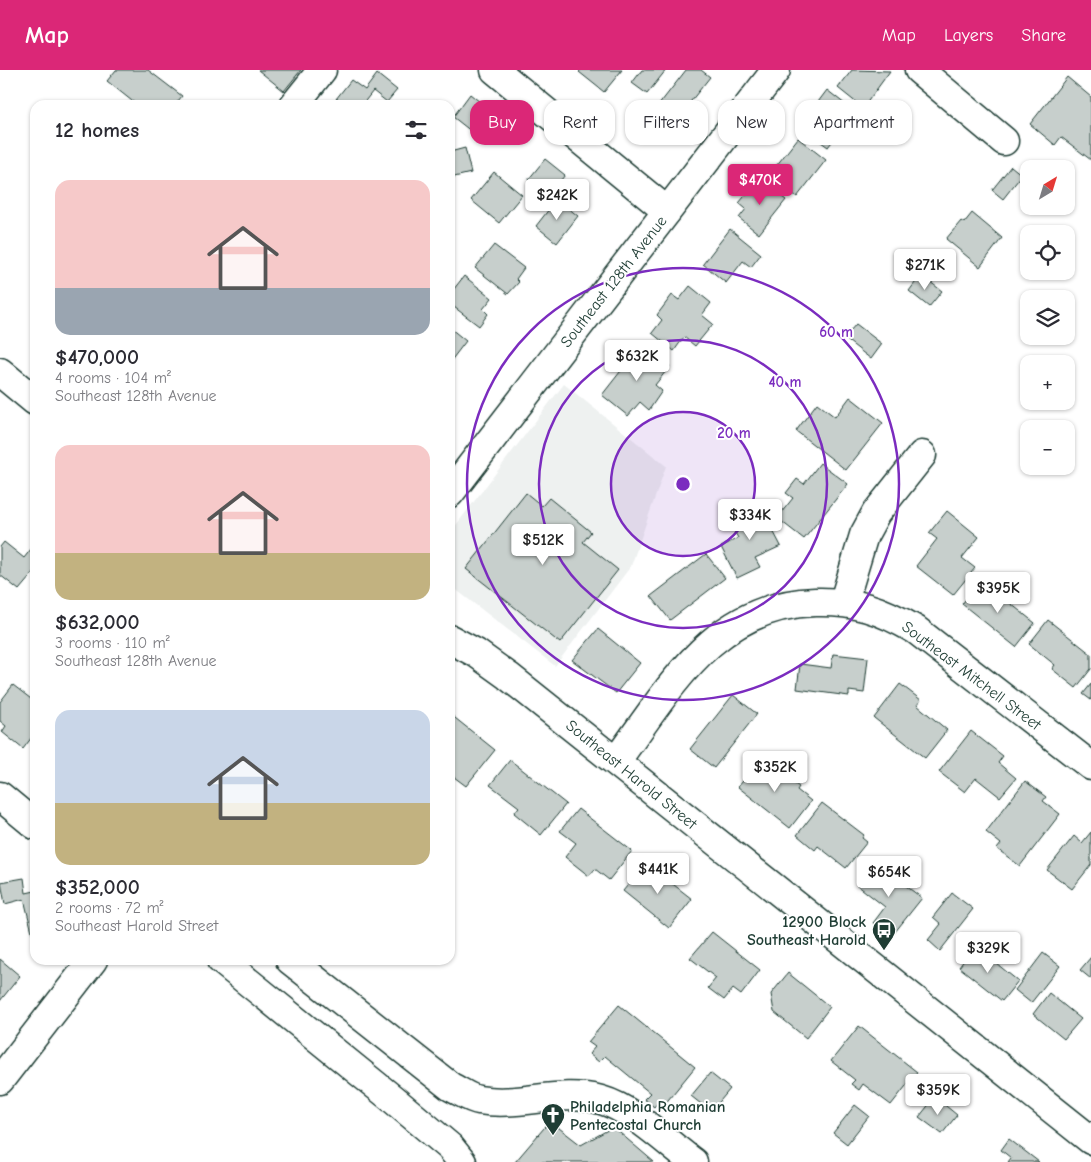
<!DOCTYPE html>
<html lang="en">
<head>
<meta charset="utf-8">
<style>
	:root { --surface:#fff; --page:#f7f7f7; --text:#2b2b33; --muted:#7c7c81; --accent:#db2777 }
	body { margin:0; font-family:"Comic Neue",sans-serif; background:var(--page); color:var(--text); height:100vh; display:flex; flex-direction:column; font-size:19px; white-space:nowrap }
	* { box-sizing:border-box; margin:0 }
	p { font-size:16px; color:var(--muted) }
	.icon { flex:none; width:28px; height:28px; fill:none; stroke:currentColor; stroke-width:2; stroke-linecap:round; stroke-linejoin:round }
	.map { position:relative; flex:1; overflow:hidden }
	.panel { position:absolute; left:30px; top:30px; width:425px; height:865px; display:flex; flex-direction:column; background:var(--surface); border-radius:15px; box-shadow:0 1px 4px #0004 }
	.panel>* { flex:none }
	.banner { position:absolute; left:470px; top:30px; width:475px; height:45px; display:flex; gap:10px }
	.needle { width:32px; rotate:38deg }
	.buttons { position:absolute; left:1020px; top:90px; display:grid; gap:10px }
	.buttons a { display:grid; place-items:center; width:55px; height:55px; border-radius:10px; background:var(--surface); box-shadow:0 1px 4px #0004; font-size:25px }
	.price { position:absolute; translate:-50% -42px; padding:0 11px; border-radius:5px; background:#fff; color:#222; font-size:16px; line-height:32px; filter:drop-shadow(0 1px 2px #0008) }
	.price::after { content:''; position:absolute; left:50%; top:30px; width:15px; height:11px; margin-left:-8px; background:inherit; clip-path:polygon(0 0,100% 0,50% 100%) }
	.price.selected { background:var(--accent); color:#fff }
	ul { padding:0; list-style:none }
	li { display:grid; align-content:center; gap:10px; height:265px; padding:0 25px }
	li span { display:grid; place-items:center; height:155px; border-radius:15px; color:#555 }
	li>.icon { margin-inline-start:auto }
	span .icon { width:90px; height:90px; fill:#fffc; stroke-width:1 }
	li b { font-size:21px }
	h2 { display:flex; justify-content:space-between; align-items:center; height:60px; padding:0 25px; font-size:21px }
	.chip { padding:0 18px; border-radius:15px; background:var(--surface); box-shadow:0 1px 4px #0004; font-size:18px; line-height:45px }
	.chip.selected { background:var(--accent); color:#fff }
	header { display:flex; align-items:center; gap:30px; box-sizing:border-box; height:70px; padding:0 25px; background:var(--accent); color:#fff }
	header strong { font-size:24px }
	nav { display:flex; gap:28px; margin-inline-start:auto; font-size:18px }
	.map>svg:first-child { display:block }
	.built { fill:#eef1f0 }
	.building { fill:#c7cfcc; stroke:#1f3d34 }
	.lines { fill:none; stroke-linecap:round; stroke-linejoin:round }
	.minor-casing { stroke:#1f3d34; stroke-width:31 }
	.minor { stroke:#fff; stroke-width:28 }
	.ring { fill:none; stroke:#7b2cbf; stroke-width:2.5 }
	.labels { text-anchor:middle; stroke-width:4; stroke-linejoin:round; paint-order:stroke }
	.street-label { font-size:16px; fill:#1f3d34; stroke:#fff }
	.poi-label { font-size:16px; font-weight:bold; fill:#1f3d34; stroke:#fff; text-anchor:end }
	.centre { fill:#7b2cbf; stroke:#fff; stroke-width:2.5 }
	.ring-label { font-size:15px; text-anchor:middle; font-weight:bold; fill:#7b2cbf; stroke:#fff; stroke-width:4; stroke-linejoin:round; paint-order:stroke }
</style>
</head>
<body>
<header>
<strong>Map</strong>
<nav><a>Map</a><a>Layers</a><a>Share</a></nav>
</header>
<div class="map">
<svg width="1091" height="1092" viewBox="0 0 1091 1092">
	<rect width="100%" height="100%" fill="#fff"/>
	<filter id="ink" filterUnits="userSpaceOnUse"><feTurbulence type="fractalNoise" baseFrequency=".02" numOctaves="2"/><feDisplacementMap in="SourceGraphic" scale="10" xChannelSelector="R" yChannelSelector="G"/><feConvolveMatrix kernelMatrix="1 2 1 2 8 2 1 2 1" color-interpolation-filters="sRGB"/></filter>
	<g filter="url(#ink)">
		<!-- built -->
		<polygon class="built" points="564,314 666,396 631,496 555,596 450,515 450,463"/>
		<!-- building -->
		<g class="building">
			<polygon points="116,0 148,0 182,26 175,35 137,35 107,11"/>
			<polygon points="258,0 301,0 284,21"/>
			<polygon points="581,0 622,0 604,22 579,2"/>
			<polygon points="642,0 666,0 647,24 632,13"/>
			<polygon points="686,0 701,0 710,7 676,50 658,36"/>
			<polygon points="852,0 890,1 863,38 838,18"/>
			<polygon points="377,4 397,20 387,32 373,21 362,35 344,35 336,29 351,10 365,20"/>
			<polygon points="1067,7 1091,27 1091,90 1061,67 1055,75 1030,54"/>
			<polygon points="827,20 855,42 828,77 807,62 816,50 809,44"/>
			<polygon points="470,24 504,51 486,73 453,47"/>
			<polygon points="798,68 826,90 797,127 769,105"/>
			<polygon points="465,78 471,103 450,108 450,82"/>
			<polygon points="545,89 565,105 548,126 528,110"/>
			<polygon points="1011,96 1022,105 1003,129 992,120"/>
			<polygon points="494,102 522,125 499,153 471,130"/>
			<polygon points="759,109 786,130 759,164 739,148 746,139 739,133"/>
			<polygon points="557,129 578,146 557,173 536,156"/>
			<polygon points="972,143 1002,168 980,197 946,169 961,151 964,153"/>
			<polygon points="730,159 761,184 751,197 743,191 726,213 703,194"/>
			<polygon points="494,175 524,198 516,209 519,212 508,224 475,198"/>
			<polygon points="921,205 942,221 929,237 909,221"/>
			<polygon points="464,206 492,228 483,239 488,244 479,256 450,234 450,224"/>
			<polygon points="690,216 711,233 702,245 713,254 695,276 684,267 674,281 652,263 662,250 657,245 672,225 679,230"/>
			<polygon points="856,254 882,274 871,289 844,268"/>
			<polygon points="450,258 466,271 450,292"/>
			<polygon points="642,274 670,296 655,315 662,321 649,340 640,332 628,346 602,325"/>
			<polygon points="850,327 883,353 846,400 796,361 817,333 835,347"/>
			<polygon points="820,393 848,414 804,469 777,448 793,428 786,423 797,409 804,414"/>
			<polygon points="526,423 542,436 549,428 591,462 583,472 618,500 560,573 466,499"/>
			<polygon points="759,434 781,476 755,488 760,497 737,508 721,477 738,468 728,450"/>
			<polygon points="947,441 979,467 962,488 975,498 953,525 916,496 937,469 929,463"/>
			<polygon points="4,472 24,488 35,474 35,501 19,520 0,505 0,477"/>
			<polygon points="706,484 725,508 670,550 651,526"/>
			<polygon points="981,510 1035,553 1016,577 962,534"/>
			<polygon points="1048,550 1091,584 1091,599 1076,618 1052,599 1055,595 1029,574"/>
			<polygon points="598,559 640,593 616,623 572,590"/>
			<polygon points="833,584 868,588 864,623 849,621 849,626 797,619 800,594 831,598"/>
			<polygon points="900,614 921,630 917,635 947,660 925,688 874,648"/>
			<polygon points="1091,614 1091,630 1083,624"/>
			<polygon points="13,615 35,632 35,663 23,679 2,662 6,656 0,651 0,632"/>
			<polygon points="733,625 757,644 714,698 690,679"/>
			<polygon points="450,644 495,680 466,716 450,704"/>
			<polygon points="971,661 1003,686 998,693 1016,708 1000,727 976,708 965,722 939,702"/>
			<polygon points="762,688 799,717 797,720 811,731 790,758 738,717"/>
			<polygon points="510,690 566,734 541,765 514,743 519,737 490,715"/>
			<polygon points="1025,711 1046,727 1043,731 1060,744 1020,796 997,779 1001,774 986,762"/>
			<polygon points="822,733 864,765 862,768 867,772 846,798 818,776 815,780 797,765"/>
			<polygon points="578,739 632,781 609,810 595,799 589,806 565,787 576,773 560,761"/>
			<polygon points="1091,762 1091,795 1072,819 1047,800 1074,766 1082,773"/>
			<polygon points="874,792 922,828 891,867 873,853 885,837 857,815"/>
			<polygon points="646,793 692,829 669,858 623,821"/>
			<polygon points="24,808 26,823 35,821 35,865 33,866 24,829 5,834 1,812"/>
			<polygon points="952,823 973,839 940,881 928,870 941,854 933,847"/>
			<polygon points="712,862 760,900 741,925 733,919 724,930 708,918 716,908 690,888"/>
			<polygon points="975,876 1018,911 1002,931 959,897"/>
			<polygon points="1043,883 1060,896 1031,933 1015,920"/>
			<polygon points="1091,887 1091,909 1080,900"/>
			<polygon points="0,889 20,906 0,931"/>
			<polygon points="788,903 830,937 806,968 774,942 771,924"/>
			<polygon points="1049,923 1081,949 1064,969 1033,944"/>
			<polygon points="619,935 695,997 664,1035 659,1031 654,1037 644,1029 650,1023 605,986 599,992 589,984 595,977 588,972"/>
			<polygon points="859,956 917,1002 891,1035 863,1014 859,1020 851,1014 855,1010 831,991"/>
			<polygon points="710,1003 730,1019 711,1042 691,1026"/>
			<polygon points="935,1027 957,1045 942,1064 919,1047"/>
			<polygon points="855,1035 869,1046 847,1074 833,1063"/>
			<polygon points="550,1051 581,1075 613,1057 654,1092 515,1092"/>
			<polygon points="1009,1069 1039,1092 1008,1092 1011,1088 1001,1080"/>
		</g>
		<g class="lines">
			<!-- minor casing -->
			<g class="minor-casing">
				<g id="minor">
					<polyline points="495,0 667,141"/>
					<polyline points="919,0 1004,71"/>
					<polyline points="294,35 322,0"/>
					<polyline points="0,302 35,331"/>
					<polyline points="450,423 776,0"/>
					<polyline points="844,531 864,465 876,443 922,385"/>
					<polyline points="450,569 476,583 508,606 1091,1070"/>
					<path d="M616 691C670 619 713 535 815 532 856 531 880 539 916 560L1091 696"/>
					<polyline points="0,726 35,755"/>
					<polyline points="221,890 394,1030 450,1077 462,1092"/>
					<path d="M290 890 451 1017C460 1021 470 1029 479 1030 520 1037 560 1019 601 1030 633 1039 666 1072 693 1092"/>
					<polyline points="0,1010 93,890"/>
				</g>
			</g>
			<!-- minor -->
			<use href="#minor" class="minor"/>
		</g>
	</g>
	<!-- distance rings -->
	<circle cx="683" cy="414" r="72" fill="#7b2cbf" fill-opacity=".12"/>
	<g class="ring">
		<circle cx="683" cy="414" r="72"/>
		<circle cx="683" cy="414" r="144"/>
		<circle cx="683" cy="414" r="216"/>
	</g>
	<!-- icons -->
	<defs>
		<g id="bus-pin" transform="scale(1.25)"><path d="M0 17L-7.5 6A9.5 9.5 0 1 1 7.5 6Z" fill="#1f3d34" stroke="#fff"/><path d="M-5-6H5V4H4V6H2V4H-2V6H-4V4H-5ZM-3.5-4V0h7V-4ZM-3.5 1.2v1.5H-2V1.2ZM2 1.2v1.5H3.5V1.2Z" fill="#fff"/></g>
		<g id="church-pin" transform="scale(1.25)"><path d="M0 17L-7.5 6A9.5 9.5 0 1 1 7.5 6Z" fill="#1f3d34" stroke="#fff"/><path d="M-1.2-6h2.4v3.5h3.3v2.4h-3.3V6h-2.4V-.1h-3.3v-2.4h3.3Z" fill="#fff"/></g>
	</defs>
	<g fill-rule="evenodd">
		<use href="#bus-pin" x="884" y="860"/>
		<use href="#church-pin" x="553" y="1045"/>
	</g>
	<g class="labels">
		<!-- street labels -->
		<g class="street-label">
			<text transform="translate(613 211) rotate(-52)" y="6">Southeast 128th Avenue</text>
			<text transform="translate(972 605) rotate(37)" y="6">Southeast Mitchell Street</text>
			<text transform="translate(632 704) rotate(39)" y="6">Southeast Harold Street</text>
		</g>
		<!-- poi labels -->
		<g class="poi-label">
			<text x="866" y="857">12900 Block<tspan x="866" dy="18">Southeast Harold</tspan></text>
			<text x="570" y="1042" text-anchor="start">Philadelphia Romanian<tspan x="570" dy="18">Pentecostal Church</tspan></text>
		</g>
	</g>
	<circle cx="683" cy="414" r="8" class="centre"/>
	<g class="ring-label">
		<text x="836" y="267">60 m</text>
		<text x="785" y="317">40 m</text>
		<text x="734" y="368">20 m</text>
	</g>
</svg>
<div class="buttons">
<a><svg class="needle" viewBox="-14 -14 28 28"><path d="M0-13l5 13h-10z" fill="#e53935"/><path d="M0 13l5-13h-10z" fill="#7c7c81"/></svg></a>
<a><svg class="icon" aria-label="locate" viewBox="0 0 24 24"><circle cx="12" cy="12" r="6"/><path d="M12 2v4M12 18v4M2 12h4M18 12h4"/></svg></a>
<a><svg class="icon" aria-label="layers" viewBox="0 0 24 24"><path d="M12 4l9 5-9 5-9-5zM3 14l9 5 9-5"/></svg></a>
<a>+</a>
<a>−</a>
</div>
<b class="price selected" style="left:760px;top:136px">$470K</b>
<b class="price" style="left:557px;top:151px">$242K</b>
<b class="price" style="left:925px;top:221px">$271K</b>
<b class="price" style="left:637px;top:312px">$632K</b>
<b class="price" style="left:750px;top:471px">$334K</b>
<b class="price" style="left:543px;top:496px">$512K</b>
<b class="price" style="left:998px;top:544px">$395K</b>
<b class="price" style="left:775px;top:723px">$352K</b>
<b class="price" style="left:658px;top:825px">$441K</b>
<b class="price" style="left:889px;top:828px">$654K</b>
<b class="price" style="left:988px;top:904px">$329K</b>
<b class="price" style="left:938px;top:1046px">$359K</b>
<div class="banner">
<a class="chip selected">Buy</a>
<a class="chip">Rent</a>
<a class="chip">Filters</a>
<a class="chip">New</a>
<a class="chip">Apartment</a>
</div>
<section class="panel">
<h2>12 homes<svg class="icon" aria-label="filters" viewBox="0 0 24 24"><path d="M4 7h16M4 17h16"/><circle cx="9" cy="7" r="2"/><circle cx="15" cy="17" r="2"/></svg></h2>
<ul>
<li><span style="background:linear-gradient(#f6c9c9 70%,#9aa5b1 0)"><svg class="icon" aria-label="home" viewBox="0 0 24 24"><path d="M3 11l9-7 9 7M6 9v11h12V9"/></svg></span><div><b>$470,000</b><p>4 rooms · 104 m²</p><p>Southeast 128th Avenue</p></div></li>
<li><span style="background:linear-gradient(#f6c9c9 70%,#c2b280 0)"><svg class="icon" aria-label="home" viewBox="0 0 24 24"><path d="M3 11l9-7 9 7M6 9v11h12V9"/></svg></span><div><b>$632,000</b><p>3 rooms · 110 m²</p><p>Southeast 128th Avenue</p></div></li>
<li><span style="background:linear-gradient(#c9d6e8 60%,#c2b280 0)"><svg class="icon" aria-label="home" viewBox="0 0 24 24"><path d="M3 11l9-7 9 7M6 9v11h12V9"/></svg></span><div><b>$352,000</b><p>2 rooms · 72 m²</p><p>Southeast Harold Street</p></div></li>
</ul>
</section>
</div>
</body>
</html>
